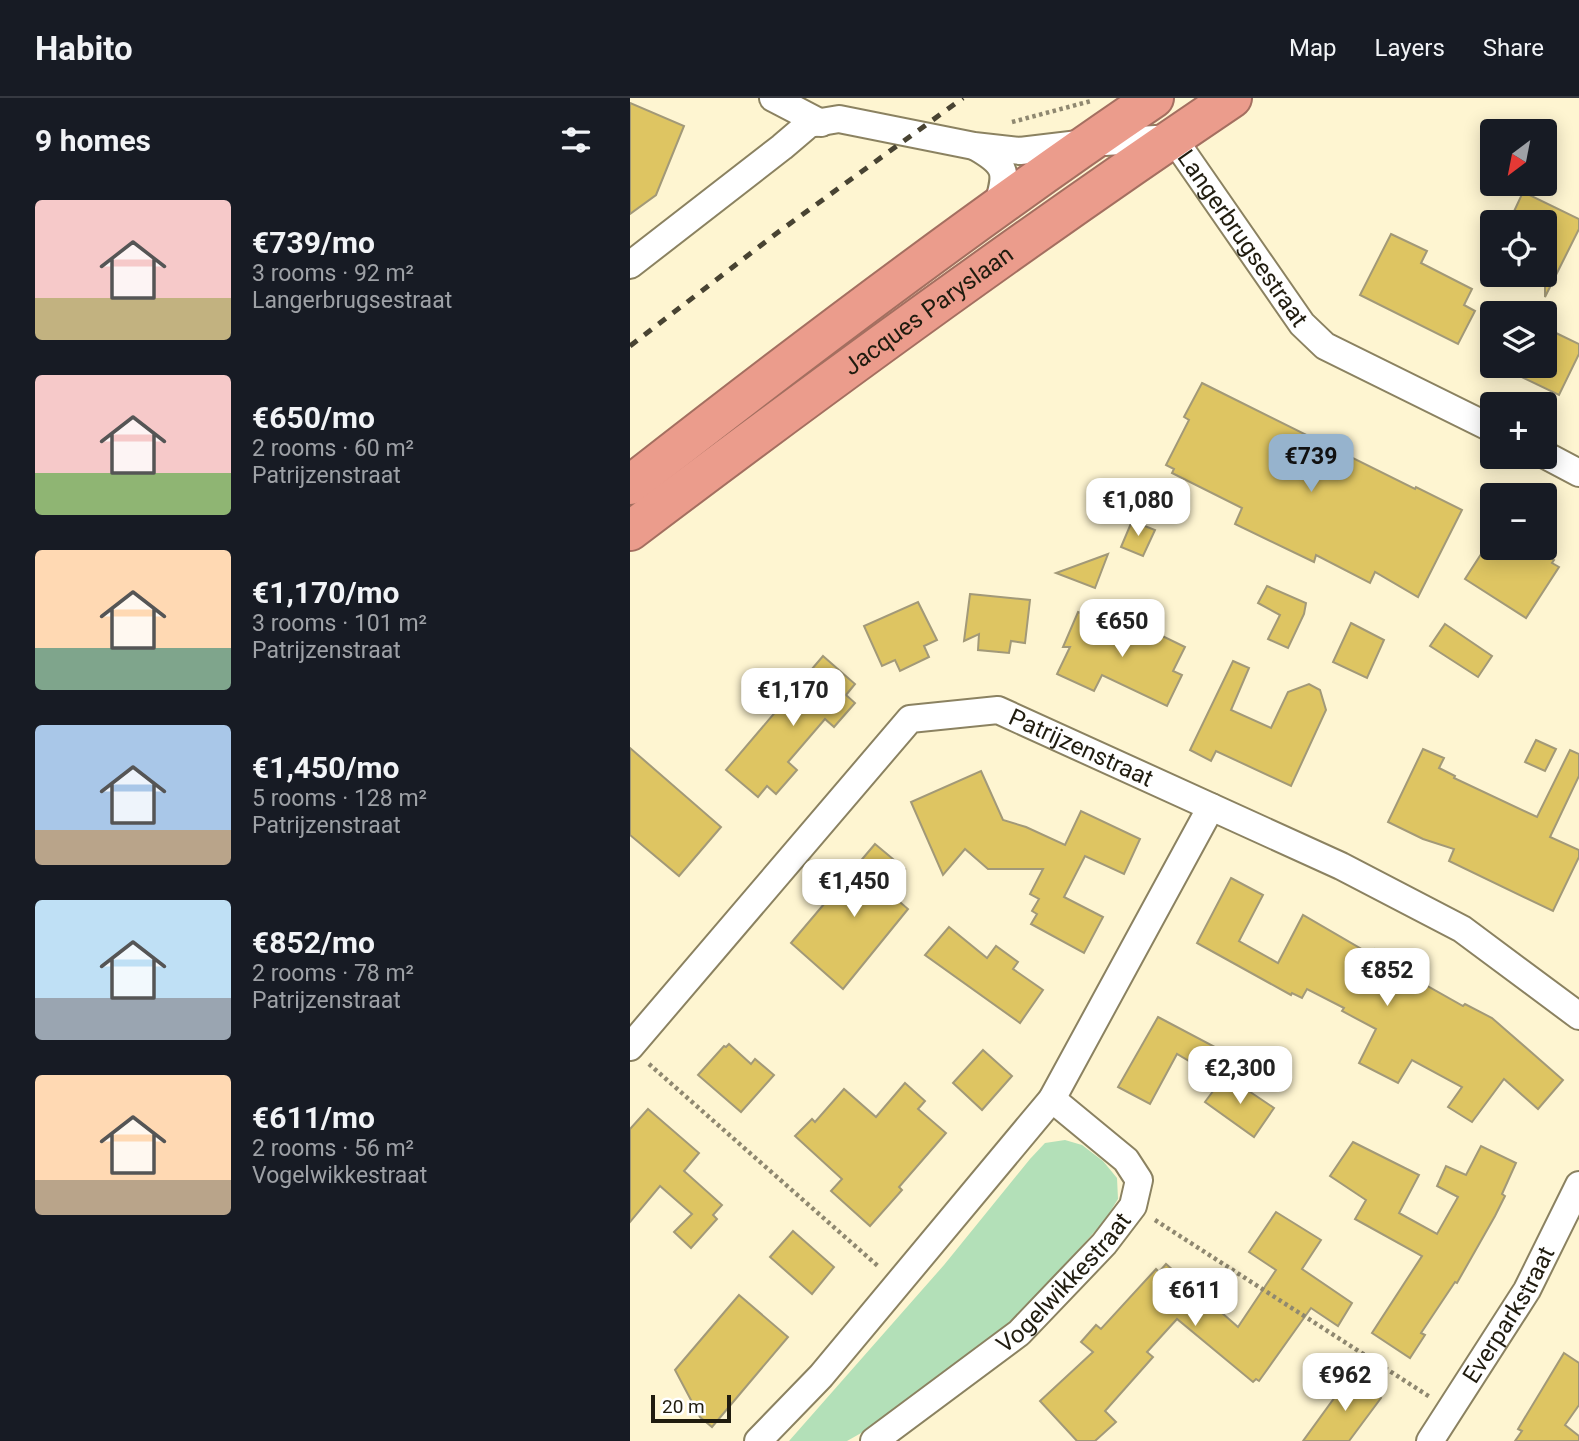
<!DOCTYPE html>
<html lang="en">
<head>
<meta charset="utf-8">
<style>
	:root { --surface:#171b24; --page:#242831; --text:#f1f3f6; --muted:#9ea1a6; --line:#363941; --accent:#96b3cd }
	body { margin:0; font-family:Roboto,sans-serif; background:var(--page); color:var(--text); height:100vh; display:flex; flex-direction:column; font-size:26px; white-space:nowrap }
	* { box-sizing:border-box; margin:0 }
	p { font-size:23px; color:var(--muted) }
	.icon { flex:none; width:38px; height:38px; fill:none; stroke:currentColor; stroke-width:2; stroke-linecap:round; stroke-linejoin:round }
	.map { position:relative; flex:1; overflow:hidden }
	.side { display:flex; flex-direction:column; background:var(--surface); width:630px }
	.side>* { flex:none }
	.needle { width:46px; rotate:212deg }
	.controls { position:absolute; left:850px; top:21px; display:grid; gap:14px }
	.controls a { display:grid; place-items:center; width:77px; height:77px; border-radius:7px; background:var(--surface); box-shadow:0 4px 18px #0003; font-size:35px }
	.scale { position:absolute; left:21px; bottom:18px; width:80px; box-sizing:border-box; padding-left:7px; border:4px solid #201c0f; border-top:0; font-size:19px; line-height:24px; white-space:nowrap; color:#201c0f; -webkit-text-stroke:5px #fff; paint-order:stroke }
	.price { position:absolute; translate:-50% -60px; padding:0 16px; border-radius:14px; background:#fff; color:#222; font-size:23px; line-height:46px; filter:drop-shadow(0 2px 4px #0008) }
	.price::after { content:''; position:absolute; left:50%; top:42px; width:21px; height:16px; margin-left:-10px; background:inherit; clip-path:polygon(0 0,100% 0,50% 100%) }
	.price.on { background:var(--accent); color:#111 }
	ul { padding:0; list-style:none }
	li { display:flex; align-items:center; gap:21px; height:175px; padding:0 35px }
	li span { display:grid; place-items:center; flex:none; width:196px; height:140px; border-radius:7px; color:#555 }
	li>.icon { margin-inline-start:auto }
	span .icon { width:84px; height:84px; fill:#fffc; stroke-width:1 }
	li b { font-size:30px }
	h2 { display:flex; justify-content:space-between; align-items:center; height:84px; padding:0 35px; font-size:30px }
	header { display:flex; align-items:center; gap:42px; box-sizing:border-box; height:98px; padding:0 35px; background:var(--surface); border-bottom:2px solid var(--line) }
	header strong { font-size:33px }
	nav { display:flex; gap:38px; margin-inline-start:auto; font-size:24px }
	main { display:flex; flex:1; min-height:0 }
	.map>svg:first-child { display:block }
	.green { fill:#b3e0b8 }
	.building { fill:#dec562; stroke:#a29978; stroke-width:2 }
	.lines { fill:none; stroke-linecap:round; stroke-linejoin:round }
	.street-casing { stroke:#8b8261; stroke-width:30 }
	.highway-casing { stroke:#a46f60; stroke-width:42 }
	.path { stroke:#8f8870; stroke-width:4.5; stroke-dasharray:3.5 3.5; stroke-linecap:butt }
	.street { stroke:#fff; stroke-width:26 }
	.highway { stroke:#eb9c8c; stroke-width:38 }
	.rail { stroke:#484332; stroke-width:5; stroke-dasharray:9 9; stroke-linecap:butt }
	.labels { text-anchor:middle; stroke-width:5; stroke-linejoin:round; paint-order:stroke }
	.street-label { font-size:24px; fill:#201c0f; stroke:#fff }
</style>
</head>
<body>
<header>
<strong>Habito</strong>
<nav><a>Map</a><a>Layers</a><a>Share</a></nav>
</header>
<main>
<section class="side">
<h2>9 homes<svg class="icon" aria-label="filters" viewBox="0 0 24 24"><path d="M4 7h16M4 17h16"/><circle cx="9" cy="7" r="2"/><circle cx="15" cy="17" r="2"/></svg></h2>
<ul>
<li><span style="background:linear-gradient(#f6c9c9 70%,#c2b280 0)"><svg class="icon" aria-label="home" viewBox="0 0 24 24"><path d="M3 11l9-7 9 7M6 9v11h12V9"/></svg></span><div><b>€739/mo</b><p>3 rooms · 92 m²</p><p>Langerbrugsestraat</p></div></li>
<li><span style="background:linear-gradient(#f6c9c9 70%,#8fb573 0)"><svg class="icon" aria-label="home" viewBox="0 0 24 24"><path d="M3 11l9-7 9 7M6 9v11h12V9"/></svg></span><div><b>€650/mo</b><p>2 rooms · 60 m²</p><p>Patrijzenstraat</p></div></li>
<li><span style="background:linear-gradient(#ffd9b3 70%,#7fa58c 0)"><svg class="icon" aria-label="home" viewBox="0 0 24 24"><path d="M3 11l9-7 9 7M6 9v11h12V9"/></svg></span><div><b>€1,170/mo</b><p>3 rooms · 101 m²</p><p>Patrijzenstraat</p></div></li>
<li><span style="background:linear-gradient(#a9c7e8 75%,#b9a48a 0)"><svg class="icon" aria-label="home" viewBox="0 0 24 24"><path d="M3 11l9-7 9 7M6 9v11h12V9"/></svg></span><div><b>€1,450/mo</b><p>5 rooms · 128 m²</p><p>Patrijzenstraat</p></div></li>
<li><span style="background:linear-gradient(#bfe0f5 70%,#9aa5b1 0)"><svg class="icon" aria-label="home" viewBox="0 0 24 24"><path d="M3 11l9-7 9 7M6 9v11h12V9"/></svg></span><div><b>€852/mo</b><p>2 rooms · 78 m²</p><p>Patrijzenstraat</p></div></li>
<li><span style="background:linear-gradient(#ffd9b3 75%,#b9a48a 0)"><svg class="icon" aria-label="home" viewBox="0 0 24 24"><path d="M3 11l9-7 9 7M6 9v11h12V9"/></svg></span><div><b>€611/mo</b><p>2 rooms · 56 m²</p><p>Vogelwikkestraat</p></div></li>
</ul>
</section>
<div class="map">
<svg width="949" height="1343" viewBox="0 0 949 1343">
	<rect width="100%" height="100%" fill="#fef5d1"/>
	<!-- green -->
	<polygon class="green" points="435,1042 452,1047 473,1063 487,1080 488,1101 475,1122 435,1167 394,1211 319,1276 240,1330 217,1343 159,1343 314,1167 400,1061 415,1045"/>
	<!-- building -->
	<g class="building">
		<polygon points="0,5 54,28 26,97 0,116"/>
		<polygon points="893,94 949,121 949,131 915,199 915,124 879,124"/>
		<polygon points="761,136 797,153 791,165 842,191 834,207 845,213 828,246 730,197"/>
		<polygon points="926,235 949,246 949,256 929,297 869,268 915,268 915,259"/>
		<polygon points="572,285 785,391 786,389 832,412 788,499 745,474 740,485 686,457 684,464 605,426 612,410 542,375 544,371 536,367 559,322 554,319"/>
		<polygon points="502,423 525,432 513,458 491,449"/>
		<polygon points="855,450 906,450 924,462 922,465 929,469 896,520 835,481"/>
		<polygon points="478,456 465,490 426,475"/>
		<polygon points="637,488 676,505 674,516 658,550 638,541 650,517 628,505"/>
		<polygon points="340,496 400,502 395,545 381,543 379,555 348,552 349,536 334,543"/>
		<polygon points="288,504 307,542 294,548 299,559 270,573 265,562 252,568 234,528"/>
		<polygon points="448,514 507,542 514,529 555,549 543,573 552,577 537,608 472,577 464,593 427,576 440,549 433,549"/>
		<polygon points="721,525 754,542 737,580 703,564"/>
		<polygon points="815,526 862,558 848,579 800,548"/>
		<polygon points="193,558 225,586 216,597 225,605 204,629 195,621 158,664 167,672 146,696 137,688 128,699 96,672"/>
		<polygon points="603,563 619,570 601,612 641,630 658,594 679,586 690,592 696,612 661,688 586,653 581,663 560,652"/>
		<polygon points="906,642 926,651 915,673 895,664"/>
		<polygon points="0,650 91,729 49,778 0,737"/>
		<polygon points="793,651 814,660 809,670 825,678 824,680 907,719 940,652 949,656 949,678 920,739 949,752 949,759 923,813 819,763 824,751 793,741 758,724"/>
		<polygon points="351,673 373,722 396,729 435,747 451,713 510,741 494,776 455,758 434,799 473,819 454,855 401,826 407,816 402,813 409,801 400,796 413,771 358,771 335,751 313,777 281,704"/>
		<polygon points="245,746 275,771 256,792 278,811 213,891 161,845"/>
		<polygon points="601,780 633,797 609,843 648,865 673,817 742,857 745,851 791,875 787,882 833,908 835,906 862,920 933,982 908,1011 874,981 842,1024 818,1009 832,989 782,962 768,985 729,965 746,931 712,913 714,910 677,891 672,900 662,895 661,897 567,845"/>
		<polygon points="319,829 357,860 366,848 388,864 383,871 413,892 390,925 295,857"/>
		<polygon points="528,919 585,949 569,969 547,956 520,1006 488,989"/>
		<polygon points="99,946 121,966 125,961 144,977 111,1014 68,977 94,948 96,949"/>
		<polygon points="353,952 382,978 352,1012 323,985"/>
		<polygon points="595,977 644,1010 624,1039 575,1004"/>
		<polygon points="275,985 295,1003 288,1011 316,1035 269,1089 272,1092 240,1128 201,1093 212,1081 165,1038 182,1021 185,1024 214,991 246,1019"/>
		<polygon points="18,1011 69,1055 54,1073 92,1107 83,1117 87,1121 61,1150 44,1134 62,1116 30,1088 0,1124 0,1031"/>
		<polygon points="723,1044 789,1077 769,1115 807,1136 828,1099 807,1088 816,1068 836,1077 851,1048 886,1065 872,1096 875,1098 865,1118 827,1185 825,1184 791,1235 795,1237 780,1260 742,1235 792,1158 725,1121 736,1102 700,1078"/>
		<polygon points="646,1114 691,1142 672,1171 722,1205 708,1228 681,1210 629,1283 626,1281 623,1284 547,1221 517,1254 523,1259 475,1313 486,1324 465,1343 447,1343 410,1303 463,1254 451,1244 466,1227 471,1231 526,1171 529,1174 536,1166 608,1229 646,1172 619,1154"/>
		<polygon points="163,1133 204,1169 182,1196 140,1159"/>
		<polygon points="109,1197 158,1239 82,1329 70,1319 45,1272"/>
		<polygon points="934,1255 949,1265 949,1307 935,1327 949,1338 949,1343 885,1343 892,1333 888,1331"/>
		<polygon points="721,1277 751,1300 719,1343 673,1343"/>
	</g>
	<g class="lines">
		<!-- street casing -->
		<g class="street-casing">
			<g id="street">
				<polyline points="143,0 191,25"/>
				<path d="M346 49C379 68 377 75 367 110"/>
				<path id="s1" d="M0 167 152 49 179 26 209 21 344 48 390 53 457 45 543 40 672 226 695 248 863 331"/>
				<polyline points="915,357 949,375"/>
				<path id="s2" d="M0 949 280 621 368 612 711 768 832 831 949 918"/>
				<polyline points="128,1343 191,1278 422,1001 581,709"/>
				<path id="s3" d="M244 1343 389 1235 474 1146 503 1108 509 1082 496 1062 422 1001"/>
				<path id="s4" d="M800 1343 897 1192 949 1087"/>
			</g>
		</g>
		<!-- highway casing -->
		<g class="highway-casing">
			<g id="highway">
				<path d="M0 387C171 253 344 122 524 0"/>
				<path id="s5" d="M0 433C197 284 397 138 602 0"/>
			</g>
		</g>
		<!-- path -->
		<g class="path">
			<polyline points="382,24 461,3"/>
			<polyline points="19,966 249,1169"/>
			<polyline points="525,1122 800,1299"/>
		</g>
		<!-- street -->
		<use href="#street" class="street"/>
		<!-- highway -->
		<use href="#highway" class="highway"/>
		<!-- rail -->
		<polyline class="rail" points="0,248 147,135 333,0"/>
	</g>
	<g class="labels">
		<!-- street labels -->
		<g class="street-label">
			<text dy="8" stroke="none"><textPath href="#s1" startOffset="718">Langerbrugsestraat</textPath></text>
			<text dy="8" stroke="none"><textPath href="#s5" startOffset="371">Jacques Paryslaan</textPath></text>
			<text dy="8" stroke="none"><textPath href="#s2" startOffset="611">Patrijzenstraat</textPath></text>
			<text dy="8" stroke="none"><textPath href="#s3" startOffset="248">Vogelwikkestraat</textPath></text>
			<text dy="8" stroke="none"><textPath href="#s4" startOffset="149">Everparkstraat</textPath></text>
		</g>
	</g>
</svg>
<div class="controls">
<a><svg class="needle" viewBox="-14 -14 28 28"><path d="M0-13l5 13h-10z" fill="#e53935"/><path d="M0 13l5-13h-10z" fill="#9ea1a6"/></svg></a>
<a><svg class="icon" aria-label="locate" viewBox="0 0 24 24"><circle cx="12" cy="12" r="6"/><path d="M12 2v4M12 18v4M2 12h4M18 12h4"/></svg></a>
<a><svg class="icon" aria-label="layers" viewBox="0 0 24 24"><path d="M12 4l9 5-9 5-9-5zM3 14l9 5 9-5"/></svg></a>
<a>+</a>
<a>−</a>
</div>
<div class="scale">20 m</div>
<b class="price on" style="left:681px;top:396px">€739</b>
<b class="price" style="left:508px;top:440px">€1,080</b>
<b class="price" style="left:492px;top:561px">€650</b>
<b class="price" style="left:163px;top:630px">€1,170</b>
<b class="price" style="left:224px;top:821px">€1,450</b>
<b class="price" style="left:757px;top:910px">€852</b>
<b class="price" style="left:610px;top:1008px">€2,300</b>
<b class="price" style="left:565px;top:1230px">€611</b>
<b class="price" style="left:715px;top:1315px">€962</b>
</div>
</main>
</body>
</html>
